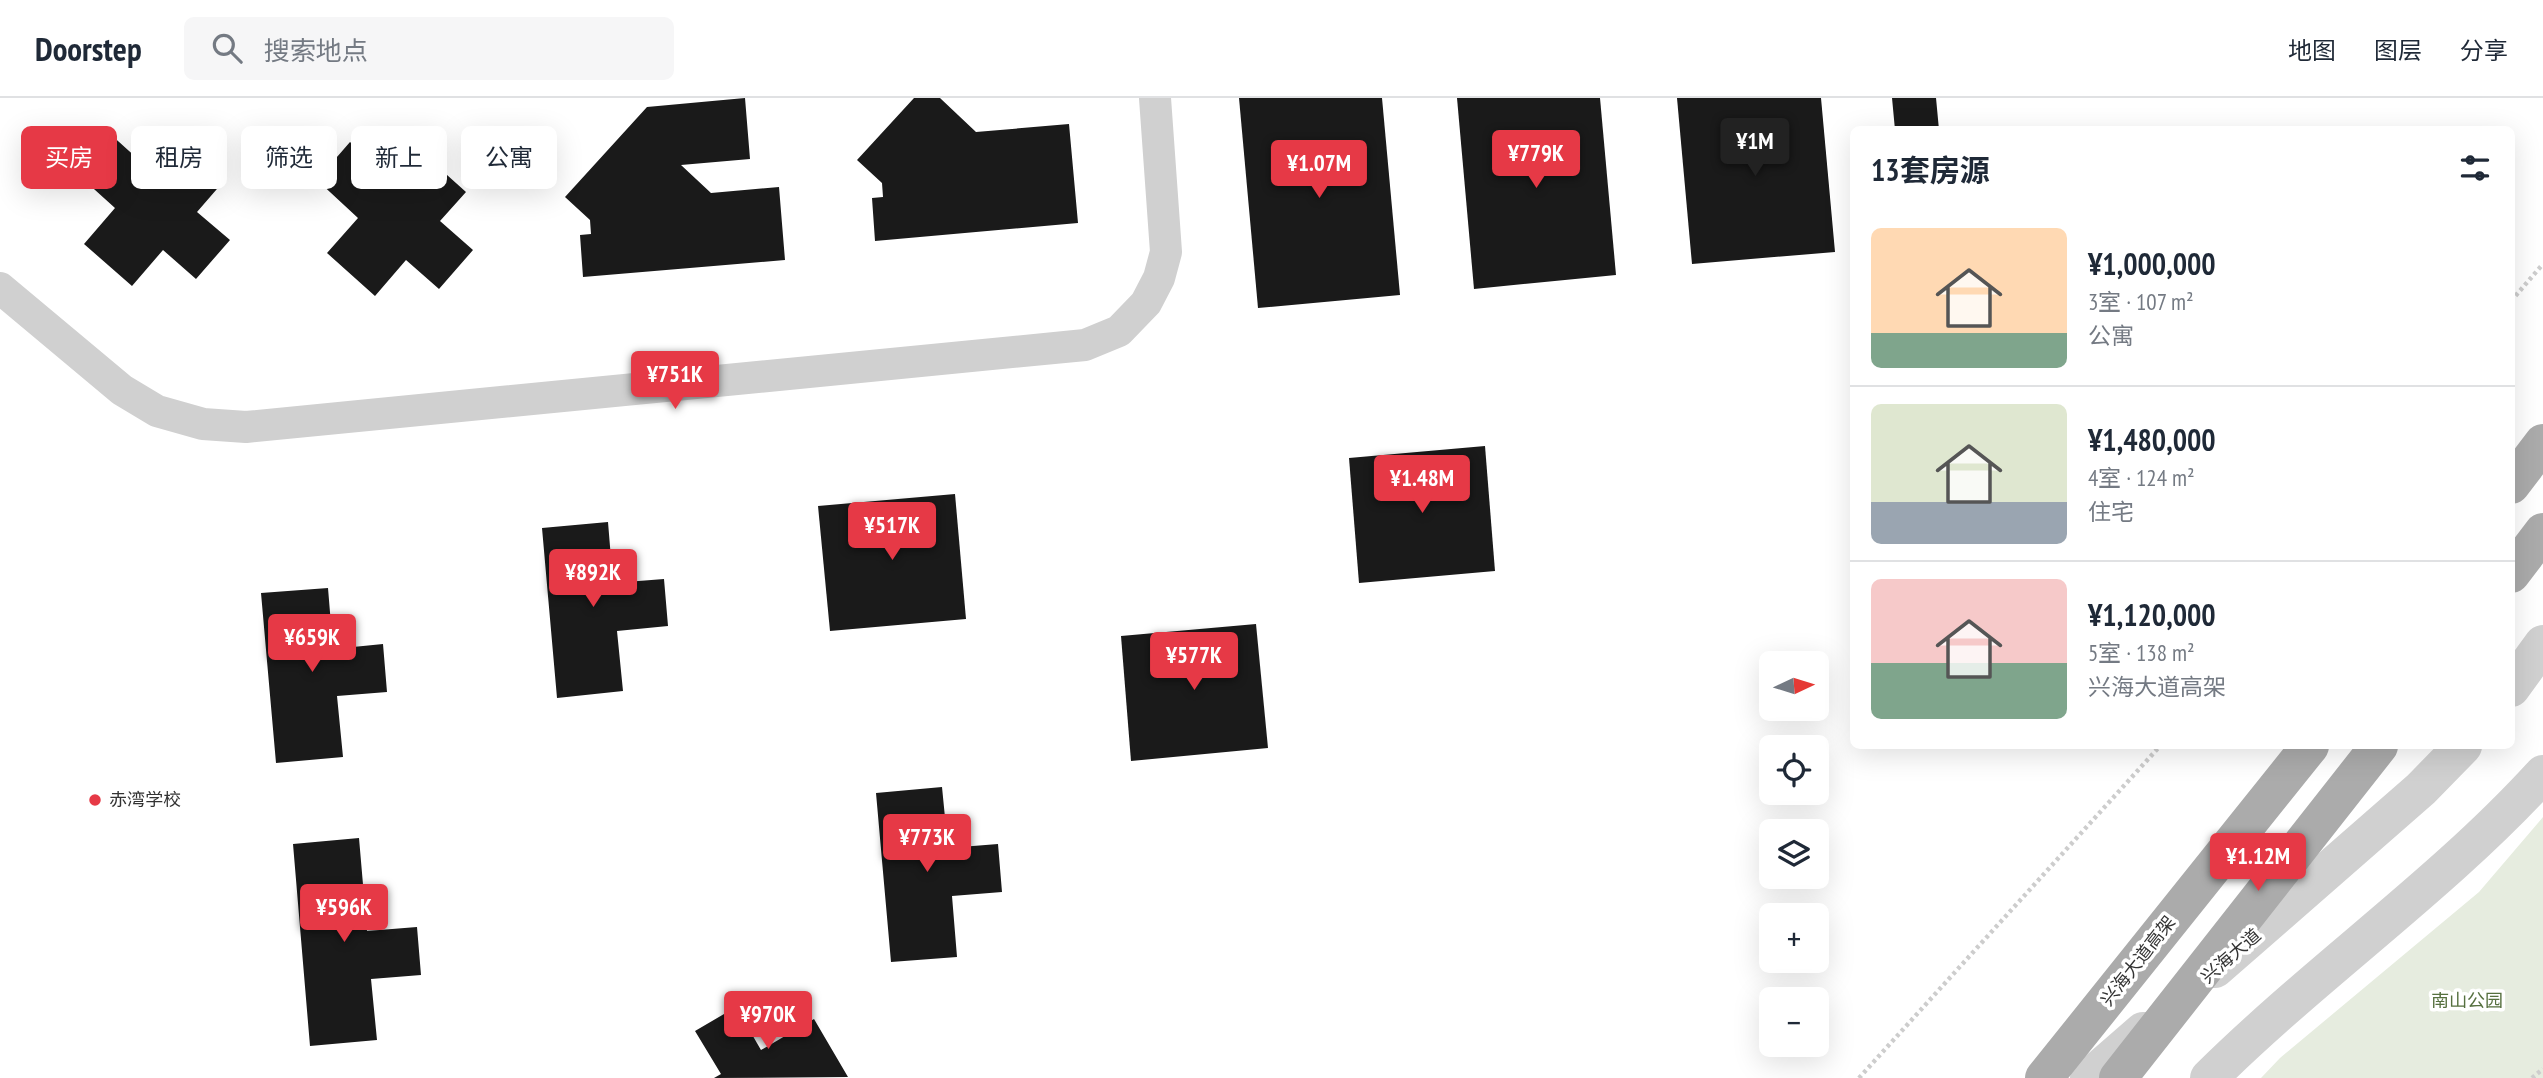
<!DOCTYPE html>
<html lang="zh">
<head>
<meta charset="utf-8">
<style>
	:root { --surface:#fff; --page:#f6f6f7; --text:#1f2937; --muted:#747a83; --line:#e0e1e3; --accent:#e63946 }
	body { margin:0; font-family:"PT Sans Narrow","Noto Sans SC",sans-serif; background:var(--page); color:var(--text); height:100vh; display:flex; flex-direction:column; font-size:26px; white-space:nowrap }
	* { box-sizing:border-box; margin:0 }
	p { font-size:23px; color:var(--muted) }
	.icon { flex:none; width:38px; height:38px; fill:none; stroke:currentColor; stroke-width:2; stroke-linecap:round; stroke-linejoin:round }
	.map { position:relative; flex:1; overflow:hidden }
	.panel { position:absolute; left:1850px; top:28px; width:665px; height:623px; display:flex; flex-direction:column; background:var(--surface); border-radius:10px; box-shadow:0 7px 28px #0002 }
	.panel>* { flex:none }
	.hud { position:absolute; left:21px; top:28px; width:665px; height:63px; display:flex; gap:14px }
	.needle { width:46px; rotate:86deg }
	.tools { position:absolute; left:1759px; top:553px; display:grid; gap:14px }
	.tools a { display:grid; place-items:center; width:70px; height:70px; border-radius:10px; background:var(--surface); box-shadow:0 7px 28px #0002; font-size:35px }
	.price { position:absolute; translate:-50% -60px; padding:0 16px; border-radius:7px; background:var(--accent); color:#fff; font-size:23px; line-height:46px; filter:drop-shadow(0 2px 4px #0008) }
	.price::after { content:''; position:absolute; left:50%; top:42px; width:21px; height:16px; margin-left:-10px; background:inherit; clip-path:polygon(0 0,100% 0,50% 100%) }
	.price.active { background:#222; color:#fff }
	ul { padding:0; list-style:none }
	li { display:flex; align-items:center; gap:21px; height:175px; padding:0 21px }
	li+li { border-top:2px solid var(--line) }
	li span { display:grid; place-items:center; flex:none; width:196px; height:140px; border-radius:10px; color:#555 }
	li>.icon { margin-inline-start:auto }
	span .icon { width:84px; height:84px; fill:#fffc; stroke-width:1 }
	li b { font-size:30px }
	h2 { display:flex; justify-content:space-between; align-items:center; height:84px; padding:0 21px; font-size:30px }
	.tag { padding:0 24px; border-radius:10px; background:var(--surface); box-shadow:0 7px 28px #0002; font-size:24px; line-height:63px }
	.tag.active { background:var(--accent); color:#fff }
	header { display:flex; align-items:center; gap:42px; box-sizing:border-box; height:98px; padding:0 35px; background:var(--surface); border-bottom:2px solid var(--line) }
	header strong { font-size:33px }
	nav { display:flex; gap:38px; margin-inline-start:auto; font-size:24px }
	.search { width:490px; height:63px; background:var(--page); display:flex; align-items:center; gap:18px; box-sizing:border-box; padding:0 24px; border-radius:10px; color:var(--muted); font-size:26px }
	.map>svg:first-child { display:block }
	.green { fill:#e6ecdf }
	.building { fill:#1a1a1a }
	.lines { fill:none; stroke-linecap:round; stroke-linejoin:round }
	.path { stroke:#cdcdcd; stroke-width:4.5; stroke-dasharray:3.5 3.5; stroke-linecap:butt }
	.minor { stroke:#d0d0d0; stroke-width:32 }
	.tertiary { stroke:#d0d0d0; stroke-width:38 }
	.primary { stroke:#ababab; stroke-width:38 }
	.primary-bridge { stroke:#ababab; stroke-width:38 }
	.poi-dot { fill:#e63946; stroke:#fff; stroke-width:2.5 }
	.labels { text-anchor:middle; stroke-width:7; stroke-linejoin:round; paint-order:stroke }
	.poi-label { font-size:18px; fill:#333; stroke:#fff; text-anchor:start }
	.street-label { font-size:18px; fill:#333; stroke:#fff }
	.park-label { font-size:18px; fill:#56703f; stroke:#fff }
</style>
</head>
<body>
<header>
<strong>Doorstep</strong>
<div class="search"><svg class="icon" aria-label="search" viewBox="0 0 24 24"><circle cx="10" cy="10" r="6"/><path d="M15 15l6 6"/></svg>搜索地点</div>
<nav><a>地图</a><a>图层</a><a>分享</a></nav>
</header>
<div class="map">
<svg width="2543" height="980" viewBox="0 0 2543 980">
	<rect width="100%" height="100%" fill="#fff"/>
	<!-- green -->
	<polygon class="green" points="2543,719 2543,980 2261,980 2280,960 2479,794"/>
	<!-- building -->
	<g class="building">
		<polygon points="745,0 750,61 681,67 711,95 779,89 785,162 583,179 580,137 591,136 590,122 565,99 647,9"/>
		<polygon points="914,0 940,0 976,34 1069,26 1078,125 875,143 872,100 883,99 882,85 857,62"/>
		<polygon points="1239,0 1382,0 1400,197 1258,210"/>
		<polygon points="1457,0 1600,0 1616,177 1474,191"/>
		<polygon points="1677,0 1821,0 1835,154 1692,166"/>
		<polygon points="1892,0 1936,0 1939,32 1895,32"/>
		<polygon points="108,34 149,71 175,41 223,84 197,114 230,142 196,181 163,152 132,188 84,146 115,110 74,73"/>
		<polygon points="350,44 392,81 418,51 466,94 440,123 473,152 439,191 406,162 375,198 327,155 358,120 317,82"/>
		<polygon points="1485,348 1495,473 1359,485 1349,360"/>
		<polygon points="955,396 966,521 830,533 818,408"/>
		<polygon points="608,424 613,485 664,481 668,528 617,533 623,593 557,600 542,430"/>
		<polygon points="328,490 333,551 383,546 387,594 337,598 343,659 276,665 261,495"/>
		<polygon points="1256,526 1268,650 1131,663 1121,538"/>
		<polygon points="942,689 948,750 998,746 1002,794 952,798 957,859 891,864 876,695"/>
		<polygon points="359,740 367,833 417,829 421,877 371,881 377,942 310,948 293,746"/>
		<polygon points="736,909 761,952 814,921 848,979 714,980 721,976 695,933"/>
	</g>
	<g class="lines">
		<!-- path -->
		<g class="path">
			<polyline points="2511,203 2543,166"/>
			<polyline points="1859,980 2160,648"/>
			<polyline points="2532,980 2543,971"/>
		</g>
		<!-- minor -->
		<polyline class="minor" points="0,190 122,292 157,313 203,326 246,329 1085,247 1119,233 1146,205 1159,180 1166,154 1155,0"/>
		<!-- tertiary -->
		<g class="tertiary">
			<polyline points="2511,590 2543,546"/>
			<polyline points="2215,871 2421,691 2463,648"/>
			<polyline points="2089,980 2143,933"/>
			<path d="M2209 980C2316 874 2443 786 2543 676"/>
		</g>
		<!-- primary -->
		<g class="primary">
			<polyline points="2511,387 2543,345"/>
			<polyline points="2511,476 2543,434"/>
			<polyline points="2044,980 2310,648"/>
		</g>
		<!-- primary-bridge -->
		<polyline class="primary-bridge" points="2118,980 2379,648"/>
	</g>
	<!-- markers -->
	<circle class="poi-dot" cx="95" cy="702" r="7"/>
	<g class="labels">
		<!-- poi labels -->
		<g class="poi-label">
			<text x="109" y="708">赤湾学校</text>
		</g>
		<!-- street labels -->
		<g class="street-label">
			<text transform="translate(2231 858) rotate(-41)" y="6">兴海大道</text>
			<text transform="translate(2138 863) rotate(-52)" y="6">兴海大道高架</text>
		</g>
		<!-- park labels -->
		<g class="park-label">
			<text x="2467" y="909">南山公园</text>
		</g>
	</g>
</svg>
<div class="tools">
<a><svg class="needle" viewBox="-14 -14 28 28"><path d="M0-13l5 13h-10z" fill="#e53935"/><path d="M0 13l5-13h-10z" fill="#747a83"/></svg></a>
<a><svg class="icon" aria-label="locate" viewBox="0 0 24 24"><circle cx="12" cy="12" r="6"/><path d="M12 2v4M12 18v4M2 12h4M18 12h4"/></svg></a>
<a><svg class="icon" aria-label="layers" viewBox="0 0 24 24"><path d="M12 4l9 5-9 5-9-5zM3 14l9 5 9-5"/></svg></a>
<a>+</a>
<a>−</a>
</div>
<b class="price active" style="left:1755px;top:80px">¥1M</b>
<b class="price" style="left:1536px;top:92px">¥779K</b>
<b class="price" style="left:1319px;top:102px">¥1.07M</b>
<b class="price" style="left:675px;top:313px">¥751K</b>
<b class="price" style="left:1422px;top:417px">¥1.48M</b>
<b class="price" style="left:892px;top:464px">¥517K</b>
<b class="price" style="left:593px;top:511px">¥892K</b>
<b class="price" style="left:312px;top:576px">¥659K</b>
<b class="price" style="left:1194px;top:594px">¥577K</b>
<b class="price" style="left:927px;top:776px">¥773K</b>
<b class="price" style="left:2258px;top:795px">¥1.12M</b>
<b class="price" style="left:344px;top:846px">¥596K</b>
<b class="price" style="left:768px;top:953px">¥970K</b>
<div class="hud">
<a class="tag active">买房</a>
<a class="tag">租房</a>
<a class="tag">筛选</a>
<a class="tag">新上</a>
<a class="tag">公寓</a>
</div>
<section class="panel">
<h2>13套房源<svg class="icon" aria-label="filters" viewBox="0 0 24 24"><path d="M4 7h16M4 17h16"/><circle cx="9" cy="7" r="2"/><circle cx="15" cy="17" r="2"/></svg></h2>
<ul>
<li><span style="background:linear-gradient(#ffd9b3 75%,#7fa58c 0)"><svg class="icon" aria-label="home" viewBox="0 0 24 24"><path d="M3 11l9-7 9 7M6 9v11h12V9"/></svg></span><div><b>¥1,000,000</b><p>3室 · 107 m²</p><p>公寓</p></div></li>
<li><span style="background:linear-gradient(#dfe7d0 70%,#9aa5b1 0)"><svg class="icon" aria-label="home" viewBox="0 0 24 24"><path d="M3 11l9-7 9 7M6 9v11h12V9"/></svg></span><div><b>¥1,480,000</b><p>4室 · 124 m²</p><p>住宅</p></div></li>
<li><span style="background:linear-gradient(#f6c9c9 60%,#7fa58c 0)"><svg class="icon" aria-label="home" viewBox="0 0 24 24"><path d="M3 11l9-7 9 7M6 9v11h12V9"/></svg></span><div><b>¥1,120,000</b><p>5室 · 138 m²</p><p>兴海大道高架</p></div></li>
</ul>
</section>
</div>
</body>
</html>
